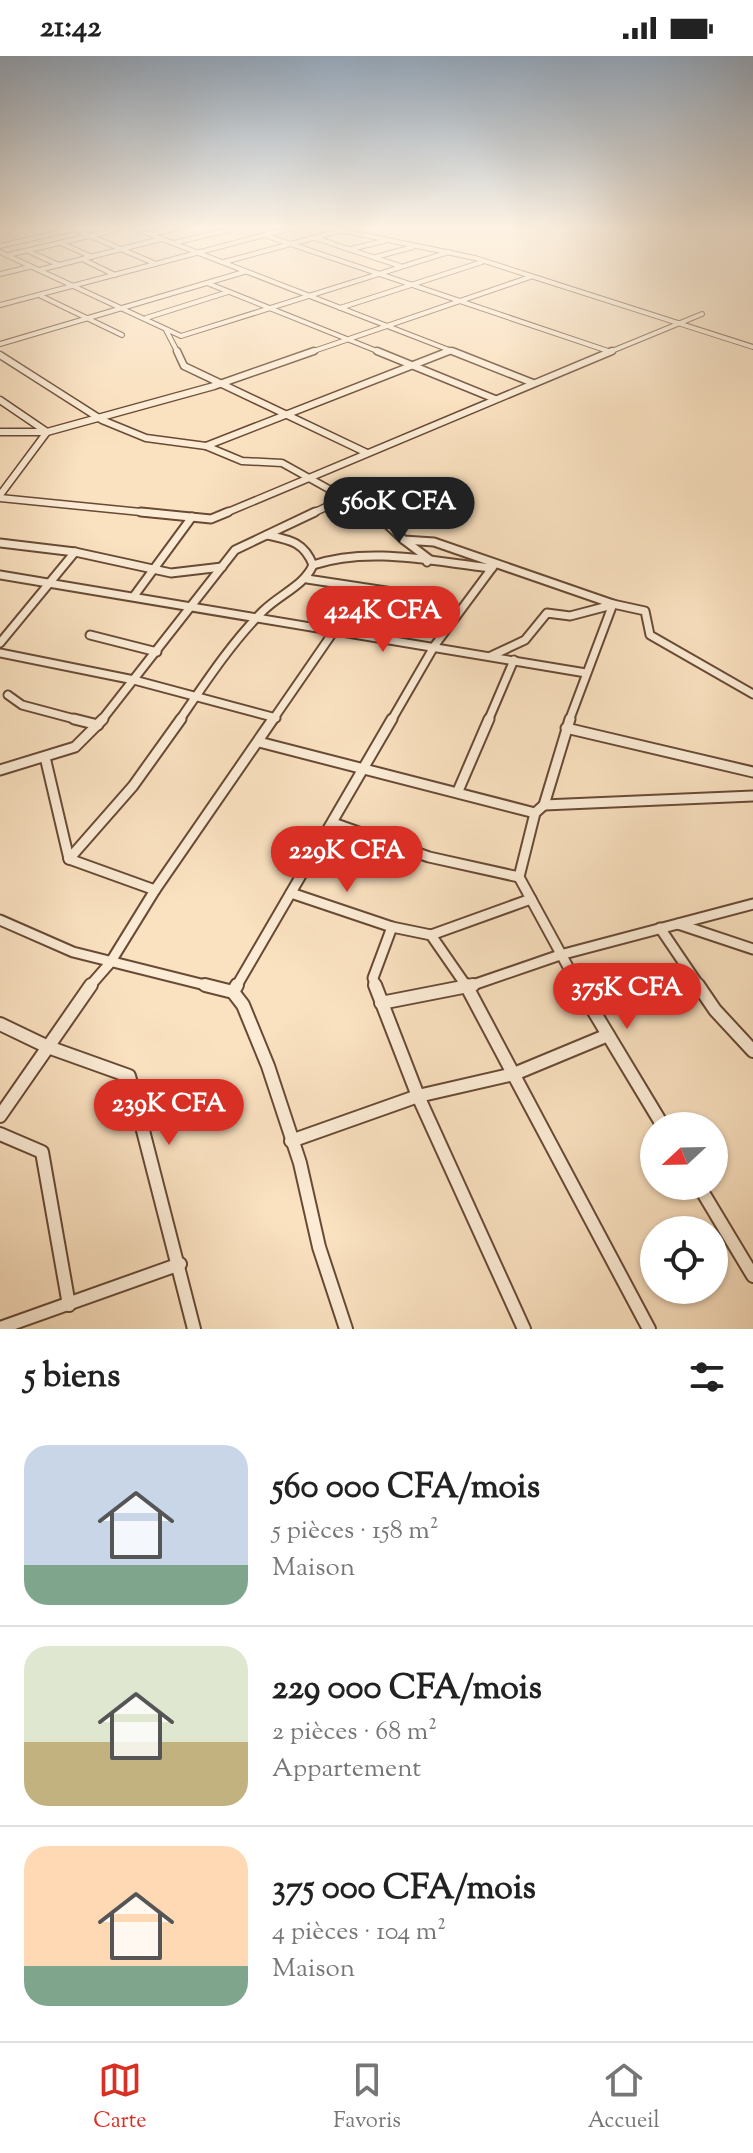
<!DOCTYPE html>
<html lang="fr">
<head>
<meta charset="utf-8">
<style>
	:root { --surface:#fff; --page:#f2f2f2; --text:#222; --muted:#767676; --line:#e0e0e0; --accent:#d93025 }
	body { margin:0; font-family:"Sorts Mill Goudy",serif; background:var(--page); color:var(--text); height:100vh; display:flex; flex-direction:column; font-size:30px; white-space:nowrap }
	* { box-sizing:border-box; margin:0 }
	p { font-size:26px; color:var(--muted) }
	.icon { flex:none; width:44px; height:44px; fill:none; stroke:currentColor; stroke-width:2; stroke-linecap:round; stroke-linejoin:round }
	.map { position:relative; height:1273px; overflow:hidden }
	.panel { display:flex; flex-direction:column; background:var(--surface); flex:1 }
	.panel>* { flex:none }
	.needle { width:52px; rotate:248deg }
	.fabs { position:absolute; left:640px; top:1056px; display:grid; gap:16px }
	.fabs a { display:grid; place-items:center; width:88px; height:88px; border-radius:50%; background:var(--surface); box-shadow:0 2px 6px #0004; font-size:40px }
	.price { position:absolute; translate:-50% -68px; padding:0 18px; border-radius:28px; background:var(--accent); color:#fff; font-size:26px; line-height:52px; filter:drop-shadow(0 2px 4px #0008) }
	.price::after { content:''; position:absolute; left:50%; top:48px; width:24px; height:18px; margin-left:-12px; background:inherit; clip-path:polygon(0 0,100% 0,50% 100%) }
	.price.selected { background:#222; color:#fff }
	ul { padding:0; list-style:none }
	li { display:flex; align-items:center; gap:24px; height:200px; padding:0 24px }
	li+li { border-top:2px solid var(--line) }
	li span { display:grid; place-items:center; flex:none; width:224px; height:160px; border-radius:24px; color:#555 }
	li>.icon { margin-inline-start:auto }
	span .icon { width:96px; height:96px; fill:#fffc; stroke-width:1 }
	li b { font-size:34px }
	h2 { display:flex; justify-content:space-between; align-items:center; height:96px; padding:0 24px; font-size:34px }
	.status { display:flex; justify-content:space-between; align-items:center; height:56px; padding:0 40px; background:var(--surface); direction:ltr }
	.status svg { height:22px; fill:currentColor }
	.dock { display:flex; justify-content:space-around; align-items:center; height:112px; border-top:2px solid var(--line); background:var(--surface); font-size:22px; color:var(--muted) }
	.dock a { display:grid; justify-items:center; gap:4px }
	.dock .selected { color:var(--accent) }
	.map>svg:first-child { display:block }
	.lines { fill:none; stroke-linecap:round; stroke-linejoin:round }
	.minor-far4-casing { stroke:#684a35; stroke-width:6 }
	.minor-far3-casing { stroke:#684a35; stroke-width:9 }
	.minor-far2-casing { stroke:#684a35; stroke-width:11 }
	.minor-far1-casing { stroke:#684a35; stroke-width:13 }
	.minor-casing { stroke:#684a35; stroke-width:16 }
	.minor-far4 { stroke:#fcecd6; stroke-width:4 }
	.minor-far3 { stroke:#fcecd6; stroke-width:6 }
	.minor-far2 { stroke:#fcecd6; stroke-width:7 }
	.minor-far1 { stroke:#fcecd6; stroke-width:9 }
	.minor { stroke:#fcecd6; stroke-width:12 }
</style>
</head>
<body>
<div class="status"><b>21:42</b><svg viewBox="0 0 49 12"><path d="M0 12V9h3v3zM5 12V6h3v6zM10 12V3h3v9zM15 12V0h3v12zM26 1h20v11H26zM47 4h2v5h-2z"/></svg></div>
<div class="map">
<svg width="753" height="1273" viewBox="0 0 753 1273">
	<rect width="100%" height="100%" fill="#fae1c0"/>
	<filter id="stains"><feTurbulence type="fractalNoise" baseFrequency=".0025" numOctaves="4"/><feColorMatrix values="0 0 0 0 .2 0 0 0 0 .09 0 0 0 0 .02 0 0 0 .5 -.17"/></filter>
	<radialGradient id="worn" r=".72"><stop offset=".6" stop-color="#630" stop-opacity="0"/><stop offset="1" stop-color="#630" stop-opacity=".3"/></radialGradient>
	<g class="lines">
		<!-- minor-far4 casing -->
		<g class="minor-far4-casing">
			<g id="minor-far4">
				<polyline points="134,172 457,297"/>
				<polyline points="330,172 475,202 753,291"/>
				<polyline points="74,173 156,208"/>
				<polyline points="151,178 178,172"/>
				<polyline points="264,179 608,295"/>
				<polyline points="315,182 400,210"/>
				<polyline points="61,187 92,201"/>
				<polyline points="174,187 232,173"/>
				<polyline points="0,190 78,172"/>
				<polyline points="351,193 384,185"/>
				<polyline points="28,195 59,209"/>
				<polyline points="0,196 181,280 449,196"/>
				<polyline points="8,199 123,172"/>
				<polyline points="376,201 413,191"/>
				<polyline points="82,203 115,219"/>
				<polyline points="224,206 339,175"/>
				<polyline points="39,214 161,183"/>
				<polyline points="0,218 29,211"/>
				<polyline points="207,227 382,297"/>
				<polyline points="41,240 122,279"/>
				<polyline points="0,249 291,172"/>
				<polyline points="340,252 482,206"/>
				<polyline points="146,262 228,236"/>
				<polyline points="166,274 178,297"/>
				<polyline points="0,288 244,216"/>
				<polyline points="308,297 530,221"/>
				<polyline points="444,297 450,295"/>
				<polyline points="607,297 702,258"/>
			</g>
		</g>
		<!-- minor-far3 casing -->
		<g class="minor-far3-casing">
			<g id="minor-far3">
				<polyline points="177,295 184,310 367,397"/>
				<polyline points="377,295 495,343"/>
				<polyline points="452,295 533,327"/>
				<polyline points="0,299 102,364 146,382 206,390 449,295"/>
				<polyline points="0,344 47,376 214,330 314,295"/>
				<polyline points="0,376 46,376"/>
				<polyline points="206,390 242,405 282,407 345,442 366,449 376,458"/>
				<polyline points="0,439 47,376"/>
				<polyline points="0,442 161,458"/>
				<polyline points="223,458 612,295"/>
				<polyline points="311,458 345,442"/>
			</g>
		</g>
		<!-- minor-far2 casing -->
		<g class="minor-far2-casing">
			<g id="minor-far2">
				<polyline points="141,456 211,463 228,456"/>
				<polyline points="374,456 404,484 434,486 613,548 645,555 650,579 753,638"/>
				<polyline points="404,484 429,503 427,506"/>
				<polyline points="0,487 75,496 171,517 222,511"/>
				<path d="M313 509C370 490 434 506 492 512"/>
				<polyline points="0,519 586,617"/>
				<polyline points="307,523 432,542"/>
				<polyline points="134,540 192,461"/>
				<polyline points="90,579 157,596"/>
				<polyline points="0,587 75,496"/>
				<polyline points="0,597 134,624 276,662"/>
				<polyline points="491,600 525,584 547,557 570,560 612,549"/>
				<polyline points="8,639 22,649 82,665"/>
				<polyline points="101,665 235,494 315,456"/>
				<path d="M179 665C205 627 231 587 263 555 280 538 304 530 313 509 304 486 290 484 267 479"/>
				<polyline points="272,665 334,575"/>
				<polyline points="391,665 435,589 495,508"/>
				<polyline points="488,665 514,604"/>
				<polyline points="569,665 613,548"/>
			</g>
		</g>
		<!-- minor-far1 casing -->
		<g class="minor-far1-casing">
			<g id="minor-far1">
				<polyline points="74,663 98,669"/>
				<polyline points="570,663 544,749 535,757 519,821 579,931"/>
				<polyline points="566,672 753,716"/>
				<polyline points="259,686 535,757"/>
				<polyline points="45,701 69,803"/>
				<polyline points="0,714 75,691 103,663"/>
				<polyline points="458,735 489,663"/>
				<polyline points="544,749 753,740"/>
				<polyline points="333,767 429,801 519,821"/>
				<polyline points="69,803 133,730 181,663"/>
				<polyline points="69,803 155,834"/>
				<polyline points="291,837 392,871 431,879 467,931"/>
				<polyline points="0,864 73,896 213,931"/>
				<polyline points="678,868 753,893"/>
				<polyline points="660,872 700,931"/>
				<polyline points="431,879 531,843"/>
				<polyline points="89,931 110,907 155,834 273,663"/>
				<polyline points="236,931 392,663"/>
				<polyline points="376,931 373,922 392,871"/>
				<polyline points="467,931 560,899 753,848"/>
			</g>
		</g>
		<!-- minor casing -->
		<g class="minor-casing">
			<g id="minor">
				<polyline points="205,929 233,936 243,949 268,1010 300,1107 319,1191 346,1273"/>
				<polyline points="375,929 418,1040 524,1273"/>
				<polyline points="466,929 649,1273"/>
				<polyline points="578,929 663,1070"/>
				<polyline points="698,929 715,954 753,995"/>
				<polyline points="233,936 237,929"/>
				<polyline points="381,947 473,929"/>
				<polyline points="0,968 48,991 129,1020 194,1273"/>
				<polyline points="0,1060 91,929"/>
				<polyline points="0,1078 42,1096 69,1249"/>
				<polyline points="291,1085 418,1040 514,1018 608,979"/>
				<polyline points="699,1130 753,1220"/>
				<polyline points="0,1272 180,1208"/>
			</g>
		</g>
		<!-- minor-far4 -->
		<use href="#minor-far4" class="minor-far4"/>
		<!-- minor-far3 -->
		<use href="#minor-far3" class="minor-far3"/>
		<!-- minor-far2 -->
		<use href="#minor-far2" class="minor-far2"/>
		<!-- minor-far1 -->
		<use href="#minor-far1" class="minor-far1"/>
		<!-- minor -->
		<use href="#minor" class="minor"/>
	</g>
	<!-- sky -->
	<linearGradient id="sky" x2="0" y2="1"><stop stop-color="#95aabf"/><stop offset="0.49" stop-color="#fdf2e3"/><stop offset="1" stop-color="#fdf2e3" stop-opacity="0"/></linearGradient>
	<rect width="753" height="350" fill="url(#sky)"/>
	<rect width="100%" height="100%" filter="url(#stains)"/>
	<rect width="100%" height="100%" fill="url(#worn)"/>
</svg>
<div class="fabs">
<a><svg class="needle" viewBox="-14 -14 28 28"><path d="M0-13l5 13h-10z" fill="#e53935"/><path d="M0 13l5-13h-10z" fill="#767676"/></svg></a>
<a><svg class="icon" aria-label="locate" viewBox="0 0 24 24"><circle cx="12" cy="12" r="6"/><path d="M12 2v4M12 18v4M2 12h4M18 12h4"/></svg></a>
</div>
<b class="price selected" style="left:399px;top:489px">560K CFA</b>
<b class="price" style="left:383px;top:598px">424K CFA</b>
<b class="price" style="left:347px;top:838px">229K CFA</b>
<b class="price" style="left:627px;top:975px">375K CFA</b>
<b class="price" style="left:169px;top:1091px">239K CFA</b>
</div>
<section class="panel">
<h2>5 biens<svg class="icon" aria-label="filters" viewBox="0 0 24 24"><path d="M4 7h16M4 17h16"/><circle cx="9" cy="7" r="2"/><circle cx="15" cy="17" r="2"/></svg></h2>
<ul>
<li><span style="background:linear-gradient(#c9d6e8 75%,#7fa58c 0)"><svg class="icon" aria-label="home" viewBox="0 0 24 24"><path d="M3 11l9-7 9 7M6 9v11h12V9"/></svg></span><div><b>560 000 CFA/mois</b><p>5 pièces · 158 m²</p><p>Maison</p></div></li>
<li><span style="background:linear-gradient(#dfe7d0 60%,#c2b280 0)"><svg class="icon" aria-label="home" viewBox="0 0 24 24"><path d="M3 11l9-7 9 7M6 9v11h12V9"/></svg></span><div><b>229 000 CFA/mois</b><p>2 pièces · 68 m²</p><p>Appartement</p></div></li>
<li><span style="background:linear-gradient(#ffd9b3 75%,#7fa58c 0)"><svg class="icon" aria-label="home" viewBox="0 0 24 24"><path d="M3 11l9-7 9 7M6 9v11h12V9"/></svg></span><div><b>375 000 CFA/mois</b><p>4 pièces · 104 m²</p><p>Maison</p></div></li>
</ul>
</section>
<nav class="dock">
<a class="selected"><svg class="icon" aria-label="map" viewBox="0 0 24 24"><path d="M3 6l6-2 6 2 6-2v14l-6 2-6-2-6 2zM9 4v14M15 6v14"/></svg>Carte</a>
<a><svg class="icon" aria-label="saved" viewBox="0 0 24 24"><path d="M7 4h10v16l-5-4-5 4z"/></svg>Favoris</a>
<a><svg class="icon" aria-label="home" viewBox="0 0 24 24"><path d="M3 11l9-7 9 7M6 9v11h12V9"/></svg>Accueil</a>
</nav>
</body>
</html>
